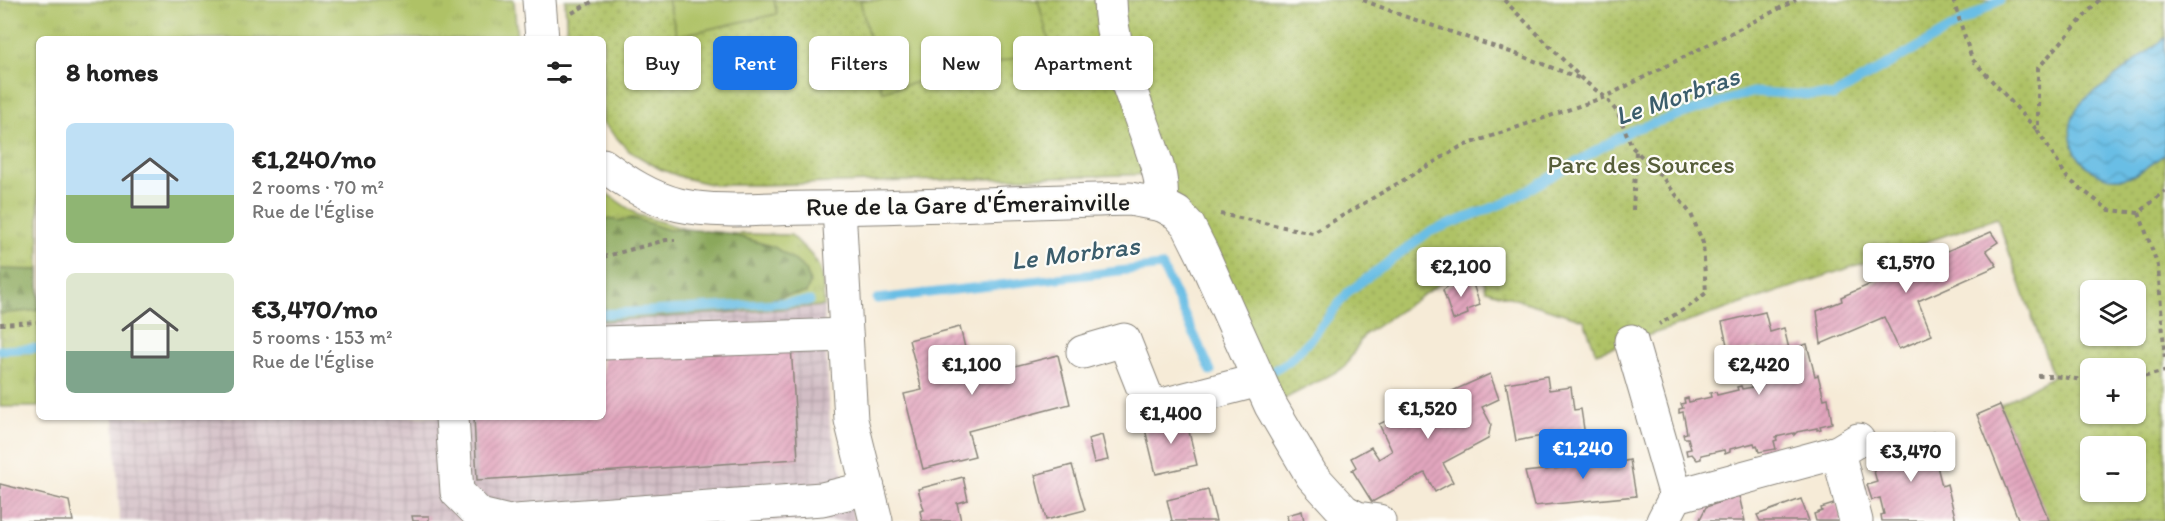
<!DOCTYPE html>
<html lang="en">
<head>
<meta charset="utf-8">
<style>
	:root { --surface:#fff; --page:#f6f6f6; --text:#222; --muted:#767676; --accent:#1a73e8 }
	body { margin:0; font-family:Itim,sans-serif; background:var(--page); color:var(--text); height:100vh; display:flex; flex-direction:column; font-size:22px; white-space:nowrap }
	* { box-sizing:border-box; margin:0 }
	p { font-size:20px; color:var(--muted) }
	.icon { flex:none; width:33px; height:33px; fill:none; stroke:currentColor; stroke-width:2; stroke-linecap:round; stroke-linejoin:round }
	.map { position:relative; flex:1; overflow:hidden }
	.side { position:absolute; left:36px; top:36px; width:570px; height:384px; display:flex; flex-direction:column; background:var(--surface); border-radius:9px; box-shadow:0 2px 4px #0004 }
	.side>* { flex:none }
	.guide { position:absolute; left:624px; top:36px; width:570px; height:54px; display:flex; gap:12px }
	.buttons { position:absolute; left:2080px; top:280px; display:grid; gap:12px }
	.buttons a { display:grid; place-items:center; width:66px; height:66px; border-radius:9px; background:var(--surface); box-shadow:0 2px 4px #0004; font-size:30px }
	.price { position:absolute; translate:-50% -51px; padding:0 14px; border-radius:6px; background:#fff; color:#222; font-size:20px; line-height:39px; filter:drop-shadow(0 2px 3px #0008) }
	.price::after { content:''; position:absolute; left:50%; top:36px; width:18px; height:14px; margin-left:-9px; background:inherit; clip-path:polygon(0 0,100% 0,50% 100%) }
	.price.selected { background:var(--accent); color:#fff }
	ul { padding:0; list-style:none }
	li { display:flex; align-items:center; gap:18px; height:150px; padding:0 30px }
	li span { display:grid; place-items:center; flex:none; width:168px; height:120px; border-radius:9px; color:#555 }
	li>.icon { margin-inline-start:auto }
	span .icon { width:72px; height:72px; fill:#fffc; stroke-width:1 }
	li b { font-size:26px }
	h2 { display:flex; justify-content:space-between; align-items:center; height:72px; padding:0 30px; font-size:26px }
	.tag { padding:0 21px; border-radius:9px; background:var(--surface); box-shadow:0 2px 4px #0004; font-size:21px; line-height:54px }
	.tag.selected { background:var(--accent); color:#fff }
	.map>svg:first-child { display:block }
	.industrial { fill:url(#industrial-grid) }
	.grass { fill:url(#grass-tufts); stroke:#666f41; stroke-width:1.5 }
	.forest { fill:url(#forest-firs); stroke:#54623c; stroke-width:1.5 }
	.park { fill:url(#park-dots); stroke:#666f41; stroke-width:1.5; fill-rule:evenodd }
	.pitch { fill:#afc266; stroke:#666f41; stroke-width:1.5 }
	.water { fill:url(#water-waves); stroke:#426d80; stroke-width:1.5 }
	.lines { fill:none; stroke-linecap:round; stroke-linejoin:round }
	.stream { stroke:#69bee5; stroke-width:9 }
	.building { fill:url(#building-hatch) }
	.minor-casing { stroke:#89847a; stroke-width:35 }
	.path { stroke:#89847a; stroke-width:4; stroke-dasharray:4.5 4.5; stroke-linecap:butt }
	.minor { stroke:#fff; stroke-width:33 }
	.labels { text-anchor:middle; stroke-width:4.5; stroke-linejoin:round; paint-order:stroke }
	.park-label { font-size:26px; fill:#575e3a; stroke:#fdfcf7 }
	.street-label { font-size:26px; fill:#1c1c1c; stroke:#fdfcf7 }
	.water-label { font-size:27px; font-style:italic; fill:#3b5d6c; stroke:#fdfcf7 }
</style>
</head>
<body>
<div class="map">
<svg width="2165" height="521" viewBox="0 0 2165 521">
	<defs>
		<pattern id="industrial-grid" width="8" height="8" patternUnits="userSpaceOnUse" patternTransform="scale(1.5)"><rect width="8" height="8" fill="#d2bdc5"/><path d="M0 4h8M4 0v8" fill="none" stroke="#b4a2a9"/></pattern>
		<pattern id="grass-tufts" width="24" height="20" patternUnits="userSpaceOnUse" patternTransform="scale(1.5)"><rect width="24" height="20" fill="#afc266"/><path d="M3 7l-1-3M5 7V3M7 7l1-3M15 17l-1-3M17 17v-4M19 17l1-3" fill="none" stroke="#96a658"/></pattern>
		<pattern id="forest-firs" width="22" height="20" patternUnits="userSpaceOnUse" patternTransform="scale(1.5)"><rect width="22" height="20" fill="#8ba85b"/><path d="M5 1l3.5 6h-7zM16 11l3.5 6h-7z" fill="#71884a"/></pattern>
		<pattern id="park-dots" width="8" height="8" patternUnits="userSpaceOnUse" patternTransform="scale(1.5)"><rect width="8" height="8" fill="#afc266"/><path d="M2 2h.1M6 6h.1" fill="none" stroke="#96a658" stroke-width="1.8" stroke-linecap="round"/></pattern>
		<pattern id="water-waves" width="16" height="10" patternUnits="userSpaceOnUse" patternTransform="scale(1.5)"><rect width="16" height="10" fill="#69bee5"/><path d="M0 5q4-4 8 0t8 0" fill="none" stroke="#5aa3c4"/></pattern>
		<pattern id="building-hatch" width="6" height="6" patternUnits="userSpaceOnUse" patternTransform="scale(1.5)"><rect width="6" height="6" fill="#e2a6be"/><path d="M-1 1l2-2M0 6l6-6M5 7l2-2" fill="none" stroke="#c18ea3"/></pattern>
	</defs>
	<rect width="100%" height="100%" fill="#fdfcf7"/>
	<filter id="ink" filterUnits="userSpaceOnUse"><feTurbulence type="fractalNoise" baseFrequency=".0167" numOctaves="2"/><feDisplacementMap in="SourceGraphic" scale="12" xChannelSelector="R" yChannelSelector="G"/><feConvolveMatrix kernelMatrix="1 2 1 2 8 2 1 2 1" color-interpolation-filters="sRGB"/></filter>
	<filter id="wash" filterUnits="userSpaceOnUse"><feTurbulence type="fractalNoise" baseFrequency=".008" numOctaves="4" result="noise"/><feDisplacementMap in="SourceGraphic" scale="24" xChannelSelector="R" yChannelSelector="G"/><feGaussianBlur stdDeviation="1.35" result="paint"/><feColorMatrix in="noise" values="0 0 0 0 0 0 0 0 0 0 0 0 0 0 0 0 0 1.4 0 .05"/><feComposite in="paint" operator="in"/></filter>
	<g filter="url(#wash)">
		<rect width="100%" height="100%" fill="#f6ebd7"/>
		<!-- industrial -->
		<polygon class="industrial" points="824,306 830,426 855,521 120,521 114,417 603,417 603,321"/>
		<!-- grass -->
		<g class="grass">
			<polygon points="0,0 514,0 517,39 39,39 39,407 0,407"/>
			<path d="M603 191 638 215 685 229 705 233 791 235C820 262 823 265 824 306L603 321Z"/>
		</g>
		<!-- forest -->
		<g class="forest">
			<polygon points="603,218 618,221 633,218 669,230 685,229 727,233 774,247 793,259 806,270 810,283 806,293 787,295 723,313 603,321"/>
			<polygon points="0,269 39,270 39,310 0,314"/>
		</g>
		<!-- park -->
		<path class="park" d="M565 0H2165V521H2049L2000 405 2053 376 1997 218 1596 353 1584 320 1486 290 1479 257 1364 335 1346 365 1342 369 1271 406 1159 174 763 185H715L684 178 660 169 629 151 603 123V39H567ZM2091 291H2136V336H2091ZM2091 369H2136V414H2091ZM2091 447H2136V492H2091Z"/>
		<!-- pitch -->
		<g class="pitch">
			<polygon points="668,0 774,0 777,14 677,36"/>
			<polygon points="860,0 1038,0 1051,49 882,91"/>
		</g>
		<!-- water -->
		<path class="water" d="M2165 38V154C2155 161 2143 172 2131 176 2092 189 2056 145 2076 110 2082 99 2094 93 2103 86 2124 70 2144 54 2165 38Z"/>
		<g class="lines">
			<!-- stream -->
			<g class="stream">
				<polyline points="877,299 1162,266 1211,371"/>
				<polyline points="603,314 810,301"/>
				<polyline points="0,350 39,348"/>
				<polyline points="1274,370 1289,361 1311,339 1348,292 1429,232 1507,202 1632,130 1752,92 1833,96 2000,0"/>
			</g>
		</g>
		<g id="blocks">
			<!-- building -->
			<g class="building">
				<polygon points="1991,232 1998,242 1986,250 1997,266 1918,301 1932,335 1899,349 1884,317 1821,344 1817,311 1842,301 1841,297"/>
				<polygon points="1471,278 1480,305 1467,310 1468,314 1453,320 1443,290 1456,281 1457,283"/>
				<polygon points="1765,312 1770,332 1784,328 1789,349 1807,344 1815,376 1818,375 1824,399 1828,398 1832,423 1820,426 1821,429 1817,430 1817,428 1797,432 1794,435 1794,433 1776,437 1777,440 1774,441 1776,449 1759,452 1757,445 1755,446 1754,443 1730,449 1730,452 1725,454 1724,450 1701,455 1701,459 1697,460 1692,454 1687,455 1686,450 1691,449 1688,438 1684,438 1683,434 1687,433 1683,412 1679,413 1679,409 1683,408 1681,404 1685,403 1684,399 1688,398 1689,402 1711,397 1710,393 1716,392 1717,395 1738,390 1737,387 1741,386 1742,389 1754,387 1753,383 1757,382 1757,386 1765,383 1757,348 1729,354 1722,322"/>
				<polygon points="960,327 972,377 1058,355 1070,404 968,431 975,456 923,469 904,394 922,390 909,340"/>
				<polygon points="791,345 798,459 477,480 474,417 603,417 603,356"/>
				<polygon points="1490,374 1499,399 1482,407 1491,424 1488,439 1443,463 1453,482 1435,492 1425,473 1372,502 1352,470 1356,467 1351,458 1371,447 1379,459 1392,451 1379,424"/>
				<polygon points="1547,376 1549,390 1571,387 1574,410 1581,409 1585,436 1578,437 1580,449 1561,452 1561,459 1556,459 1554,445 1560,444 1558,433 1516,441 1506,383"/>
				<polygon points="2000,405 2049,520 2019,521 1977,415"/>
				<polygon points="1185,415 1197,465 1156,474 1144,425"/>
				<polygon points="1933,432 1941,461 1936,462 1942,486 1947,484 1956,521 1882,521 1881,515 1884,514 1880,498 1872,500 1867,485 1877,482 1870,457"/>
				<polygon points="1102,435 1108,460 1094,463 1088,439"/>
				<polygon points="1620,451 1621,462 1630,460 1636,496 1534,506 1525,472 1570,467 1569,457"/>
				<polygon points="1072,465 1085,510 1046,520 1035,475"/>
				<polygon points="963,477 968,500 957,503 961,521 922,521 920,511 924,510 918,489"/>
				<polygon points="0,484 69,501 73,521 0,521"/>
				<polygon points="1208,490 1216,521 1172,521 1167,500"/>
				<polygon points="1739,496 1745,521 1699,521 1706,507"/>
				<polygon points="1801,499 1809,521 1760,521 1757,515"/>
				<polygon points="1837,503 1842,521 1816,521 1814,514 1822,511 1821,508"/>
				<polygon points="1302,511 1304,521 1288,521 1287,515"/>
				<polygon points="412,516 429,516 429,521 413,521"/>
			</g>
		</g>
	</g>
	<g filter="url(#ink)">
		<use href="#blocks" fill-opacity="0" stroke="#89847a" stroke-width="1.5"/>
		<g class="lines">
			<!-- minor casing -->
			<g class="minor-casing">
				<g id="minor">
					<polyline points="539,0 542,39"/>
					<path d="M1110 0C1111 61 1144 115 1159 173 1162 183 1161 195 1162 205"/>
					<path d="M603 165C626 182 650 198 679 205 720 214 769 208 811 208 917 207 1024 202 1130 199L1162 205 1177 213 1188 225 1203 255 1271 406 1312 476 1344 511 1357 518 1379 521"/>
					<polyline points="839,208 851,420 876,521"/>
					<polyline points="1631,341 1676,496"/>
					<polyline points="603,343 846,335"/>
					<polyline points="1083,352 1124,340 1151,408 1259,380"/>
					<polyline points="452,417 457,492 480,515 505,521"/>
					<polyline points="1838,452 1856,521"/>
					<polyline points="515,521 822,499 868,488"/>
					<polyline points="1663,521 1676,496 1838,452 1858,440"/>
				</g>
			</g>
			<!-- path -->
			<g class="path">
				<polyline points="1363,0 1401,15 1519,55 1579,78"/>
				<polyline points="1504,0 1583,80 1605,97 1618,113 1632,147 1662,177 1691,214 1703,243 1706,293 1688,307 1659,324"/>
				<polyline points="1953,0 1972,59 2037,130"/>
				<polyline points="2099,0 2038,68 2038,131 2068,179 2109,210 2139,213 2165,191"/>
				<polyline points="572,13 595,0"/>
				<polyline points="1633,210 1636,151"/>
				<polyline points="2139,213 2158,266 2165,361"/>
				<polyline points="1220,214 1313,233 1460,147 1605,97 1796,0"/>
				<polyline points="603,257 666,240 675,240"/>
				<polyline points="0,324 39,322"/>
				<polyline points="2038,376 2053,376 2091,381"/>
				<polyline points="2136,379 2165,371"/>
			</g>
			<!-- minor -->
			<use href="#minor" class="minor"/>
		</g>
	</g>
	<g class="labels">
		<!-- park labels -->
		<g class="park-label">
			<text x="1641" y="173">Parc des Sources</text>
		</g>
		<!-- street labels -->
		<g class="street-label">
			<text transform="translate(968 204) rotate(-1)" y="9">Rue de la Gare d'Émerainville</text>
		</g>
		<!-- water labels -->
		<g class="water-label">
			<text transform="translate(1677 96) rotate(-19)" y="9">Le Morbras</text>
			<text transform="translate(1075 253) rotate(-7)" y="9">Le Morbras</text>
		</g>
	</g>
</svg>
<div class="buttons">
<a><svg class="icon" aria-label="layers" viewBox="0 0 24 24"><path d="M12 4l9 5-9 5-9-5zM3 14l9 5 9-5"/></svg></a>
<a>+</a>
<a>−</a>
</div>
<b class="price" style="left:1906px;top:294px">€1,570</b>
<b class="price" style="left:1461px;top:298px">€2,100</b>
<b class="price" style="left:972px;top:396px">€1,100</b>
<b class="price" style="left:1759px;top:396px">€2,420</b>
<b class="price" style="left:1428px;top:440px">€1,520</b>
<b class="price" style="left:1171px;top:445px">€1,400</b>
<b class="price selected" style="left:1583px;top:480px">€1,240</b>
<b class="price" style="left:1911px;top:483px">€3,470</b>
<div class="guide">
<a class="tag">Buy</a>
<a class="tag selected">Rent</a>
<a class="tag">Filters</a>
<a class="tag">New</a>
<a class="tag">Apartment</a>
</div>
<section class="side">
<h2>8 homes<svg class="icon" aria-label="filters" viewBox="0 0 24 24"><path d="M4 7h16M4 17h16"/><circle cx="9" cy="7" r="2"/><circle cx="15" cy="17" r="2"/></svg></h2>
<ul>
<li><span style="background:linear-gradient(#bfe0f5 60%,#8fb573 0)"><svg class="icon" aria-label="home" viewBox="0 0 24 24"><path d="M3 11l9-7 9 7M6 9v11h12V9"/></svg></span><div><b>€1,240/mo</b><p>2 rooms · 70 m²</p><p>Rue de l'Église</p></div></li>
<li><span style="background:linear-gradient(#dfe7d0 65%,#7fa58c 0)"><svg class="icon" aria-label="home" viewBox="0 0 24 24"><path d="M3 11l9-7 9 7M6 9v11h12V9"/></svg></span><div><b>€3,470/mo</b><p>5 rooms · 153 m²</p><p>Rue de l'Église</p></div></li>
</ul>
</section>
</div>
</body>
</html>
